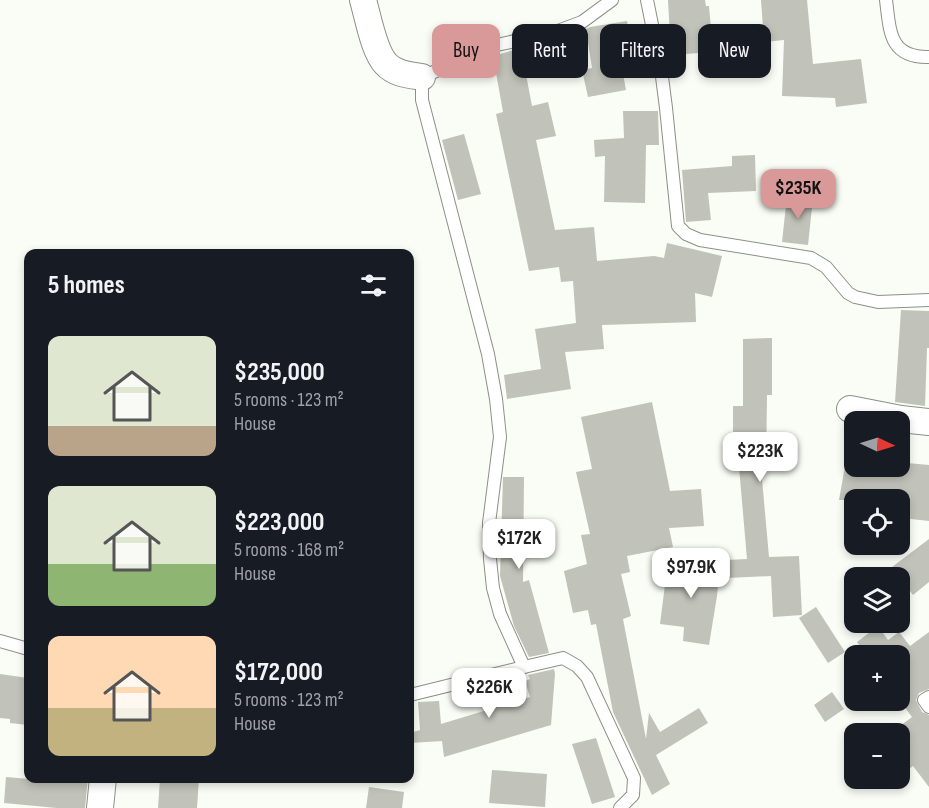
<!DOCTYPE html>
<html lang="en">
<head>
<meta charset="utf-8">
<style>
	:root { --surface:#171b24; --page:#20242c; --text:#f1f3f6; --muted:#9ea1a6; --accent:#d89998 }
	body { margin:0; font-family:"Sofia Sans Condensed",sans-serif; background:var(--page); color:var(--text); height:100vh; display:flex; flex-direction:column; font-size:22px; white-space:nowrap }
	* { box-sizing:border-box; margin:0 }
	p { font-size:20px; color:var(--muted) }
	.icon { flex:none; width:33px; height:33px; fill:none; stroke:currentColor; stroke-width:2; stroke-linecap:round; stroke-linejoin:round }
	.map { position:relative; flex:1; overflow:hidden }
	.side { position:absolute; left:24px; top:249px; width:390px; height:534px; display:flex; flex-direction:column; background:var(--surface); border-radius:12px; box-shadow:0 3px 9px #0003 }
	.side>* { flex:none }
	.guide { position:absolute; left:432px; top:24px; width:406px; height:54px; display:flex; gap:12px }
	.needle { width:39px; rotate:94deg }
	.tools { position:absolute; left:844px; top:411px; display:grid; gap:12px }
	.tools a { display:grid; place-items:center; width:66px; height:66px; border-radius:12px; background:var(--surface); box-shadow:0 3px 9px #0003; font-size:30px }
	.price { position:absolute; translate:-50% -51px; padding:0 14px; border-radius:12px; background:#fff; color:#222; font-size:20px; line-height:39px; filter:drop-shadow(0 2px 3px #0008) }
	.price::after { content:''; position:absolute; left:50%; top:36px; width:18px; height:14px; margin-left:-9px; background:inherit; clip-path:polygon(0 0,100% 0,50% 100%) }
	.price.active { background:var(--accent); color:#111 }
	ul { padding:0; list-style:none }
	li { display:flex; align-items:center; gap:18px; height:150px; padding:0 24px }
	li span { display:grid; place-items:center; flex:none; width:168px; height:120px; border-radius:12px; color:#555 }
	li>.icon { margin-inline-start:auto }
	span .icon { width:72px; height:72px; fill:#fffc; stroke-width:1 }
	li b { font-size:26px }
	h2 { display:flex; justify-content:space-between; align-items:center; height:72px; padding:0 24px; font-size:26px }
	.chip { padding:0 21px; border-radius:12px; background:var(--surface); box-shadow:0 3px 9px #0003; font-size:21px; line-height:54px }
	.chip.active { background:var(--accent); color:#111 }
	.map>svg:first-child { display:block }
	.building { fill:#c1c2b9 }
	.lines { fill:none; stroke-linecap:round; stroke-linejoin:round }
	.lane-casing { stroke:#8c9088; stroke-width:14 }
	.street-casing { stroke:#8c9088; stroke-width:28 }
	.lane { stroke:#fff; stroke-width:12 }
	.street { stroke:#fff; stroke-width:26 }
</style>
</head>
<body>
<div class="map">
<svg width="929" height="808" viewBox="0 0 929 808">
	<rect width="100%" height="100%" fill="#f9fdf5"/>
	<!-- building -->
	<g class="building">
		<polygon points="668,0 705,0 706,6 709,6 713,52 671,55"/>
		<polygon points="761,0 807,0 813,64 861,59 867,103 836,107 835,98 782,96 784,40 764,42"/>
		<polygon points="627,21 633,61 621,63 626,90 588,97 582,70 592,68 586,29 590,27"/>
		<polygon points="521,48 532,106 548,102 556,136 536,140 555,230 594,227 597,261 654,256 664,258 667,243 722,256 712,297 695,293 696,322 602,325 604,349 565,352 571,389 507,399 504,375 541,369 535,329 576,323 573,281 561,282 559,267 529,271 496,114 503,112 493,56"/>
		<polygon points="623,111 658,111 659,145 646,145 645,203 604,202 605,156 595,157 594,140 624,138"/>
		<polygon points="464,134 481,194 458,200 442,140"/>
		<polygon points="755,155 756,191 708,193 711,220 686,222 682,170 732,166 732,156"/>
		<polygon points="787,196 813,198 808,245 782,242"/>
		<polygon points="901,310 929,311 929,348 927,348 925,406 895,402"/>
		<polygon points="772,338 772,395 767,395 766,468 761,468 769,557 799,556 802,615 773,617 771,576 727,578 726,560 747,559 739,467 733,467 733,406 743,406 743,339"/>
		<polygon points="652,402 670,491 701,489 704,526 669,528 673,547 627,556 630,572 621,574 631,616 623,619 646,739 649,713 660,732 699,708 708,723 656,755 670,784 652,795 613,712 596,624 591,625 588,610 573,613 564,571 587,564 581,535 590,534 576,472 592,469 581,417"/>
		<polygon points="907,463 929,465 929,521 902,518 903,500 839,500 845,466 907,466"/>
		<polygon points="503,477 524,477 523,582 529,580 549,653 529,657 514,626 500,576"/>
		<polygon points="929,539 929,582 913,595 892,567"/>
		<polygon points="668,561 720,564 717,596 709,645 683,641 684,627 660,624"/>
		<polygon points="816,607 845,652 828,663 799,618"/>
		<polygon points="878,626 888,640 899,632 910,646 929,632 929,689 919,693 916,700 922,712 929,715 929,787 913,766 909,769 900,757 900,726 912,717 900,701 900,656 866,656 857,642"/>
		<polygon points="554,669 555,674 551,725 444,757 442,741 410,743 410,733 420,730 418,702 439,701 441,724 530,697 525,681 530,679 528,675"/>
		<polygon points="0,674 28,678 28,725 10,723 10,719 0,718"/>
		<polygon points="832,692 844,709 825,722 814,705"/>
		<polygon points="596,738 615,797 592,804 572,744"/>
		<polygon points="492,770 547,774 545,807 489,803"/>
		<polygon points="6,777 64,782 64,778 88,778 85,808 57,808 4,803"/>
		<polygon points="160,778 199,778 197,808 158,808"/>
		<polygon points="369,787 404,792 402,808 366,808"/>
	</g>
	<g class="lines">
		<!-- lane casing -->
		<g class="lane-casing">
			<g id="lane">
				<polyline points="612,0 582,22 555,32 497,45 422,77 422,100 488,354 496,399 500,437 489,523 490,559 493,588 500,614 524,667 563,658 577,666 587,677 634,778 633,795 620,808"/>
				<polyline points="647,0 661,69 666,108 678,226 686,234 700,240 811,258 826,267 848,293 855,297 878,302 929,300"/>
				<path d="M886 0C890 31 889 58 929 57"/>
				<polyline points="0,641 28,649"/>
				<polyline points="410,695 524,667"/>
				<polyline points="929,697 924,700 929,707"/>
			</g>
		</g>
		<!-- street casing -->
		<g class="street-casing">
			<g id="street">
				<path d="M363 0C368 17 374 52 386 64 395 74 410 75 422 77"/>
				<polyline points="850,409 901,419 929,422"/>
				<polyline points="100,808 103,778"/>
			</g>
		</g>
		<!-- lane -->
		<use href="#lane" class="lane"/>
		<!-- street -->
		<use href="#street" class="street"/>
	</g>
</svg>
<div class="tools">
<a><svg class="needle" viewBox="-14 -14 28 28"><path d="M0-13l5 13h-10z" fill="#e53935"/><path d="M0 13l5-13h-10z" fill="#9ea1a6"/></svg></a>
<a><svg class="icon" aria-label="locate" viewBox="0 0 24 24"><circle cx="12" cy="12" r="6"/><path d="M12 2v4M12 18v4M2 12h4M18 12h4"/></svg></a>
<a><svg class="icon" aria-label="layers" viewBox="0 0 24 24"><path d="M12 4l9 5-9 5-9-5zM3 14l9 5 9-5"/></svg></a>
<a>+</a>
<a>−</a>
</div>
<b class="price active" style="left:798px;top:220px">$235K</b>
<b class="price" style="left:760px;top:483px">$223K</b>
<b class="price" style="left:519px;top:570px">$172K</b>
<b class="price" style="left:691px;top:599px">$97.9K</b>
<b class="price" style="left:489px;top:719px">$226K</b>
<div class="guide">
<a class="chip active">Buy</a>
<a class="chip">Rent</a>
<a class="chip">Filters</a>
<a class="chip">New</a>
</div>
<section class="side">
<h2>5 homes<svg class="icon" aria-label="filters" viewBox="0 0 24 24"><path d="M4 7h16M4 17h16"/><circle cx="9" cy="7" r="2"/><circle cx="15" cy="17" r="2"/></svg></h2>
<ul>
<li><span style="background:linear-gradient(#dfe7d0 75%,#b9a48a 0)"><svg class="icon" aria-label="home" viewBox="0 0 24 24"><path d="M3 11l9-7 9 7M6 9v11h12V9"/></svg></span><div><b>$235,000</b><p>5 rooms · 123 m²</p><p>House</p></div></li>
<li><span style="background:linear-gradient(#dfe7d0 65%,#8fb573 0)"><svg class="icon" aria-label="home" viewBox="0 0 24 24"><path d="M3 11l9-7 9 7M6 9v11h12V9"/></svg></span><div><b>$223,000</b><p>5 rooms · 168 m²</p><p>House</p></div></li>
<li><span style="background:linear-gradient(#ffd9b3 60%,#c2b280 0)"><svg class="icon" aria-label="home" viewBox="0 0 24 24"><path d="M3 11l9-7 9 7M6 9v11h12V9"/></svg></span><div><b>$172,000</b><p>5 rooms · 123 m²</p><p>House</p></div></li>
</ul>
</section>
</div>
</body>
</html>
